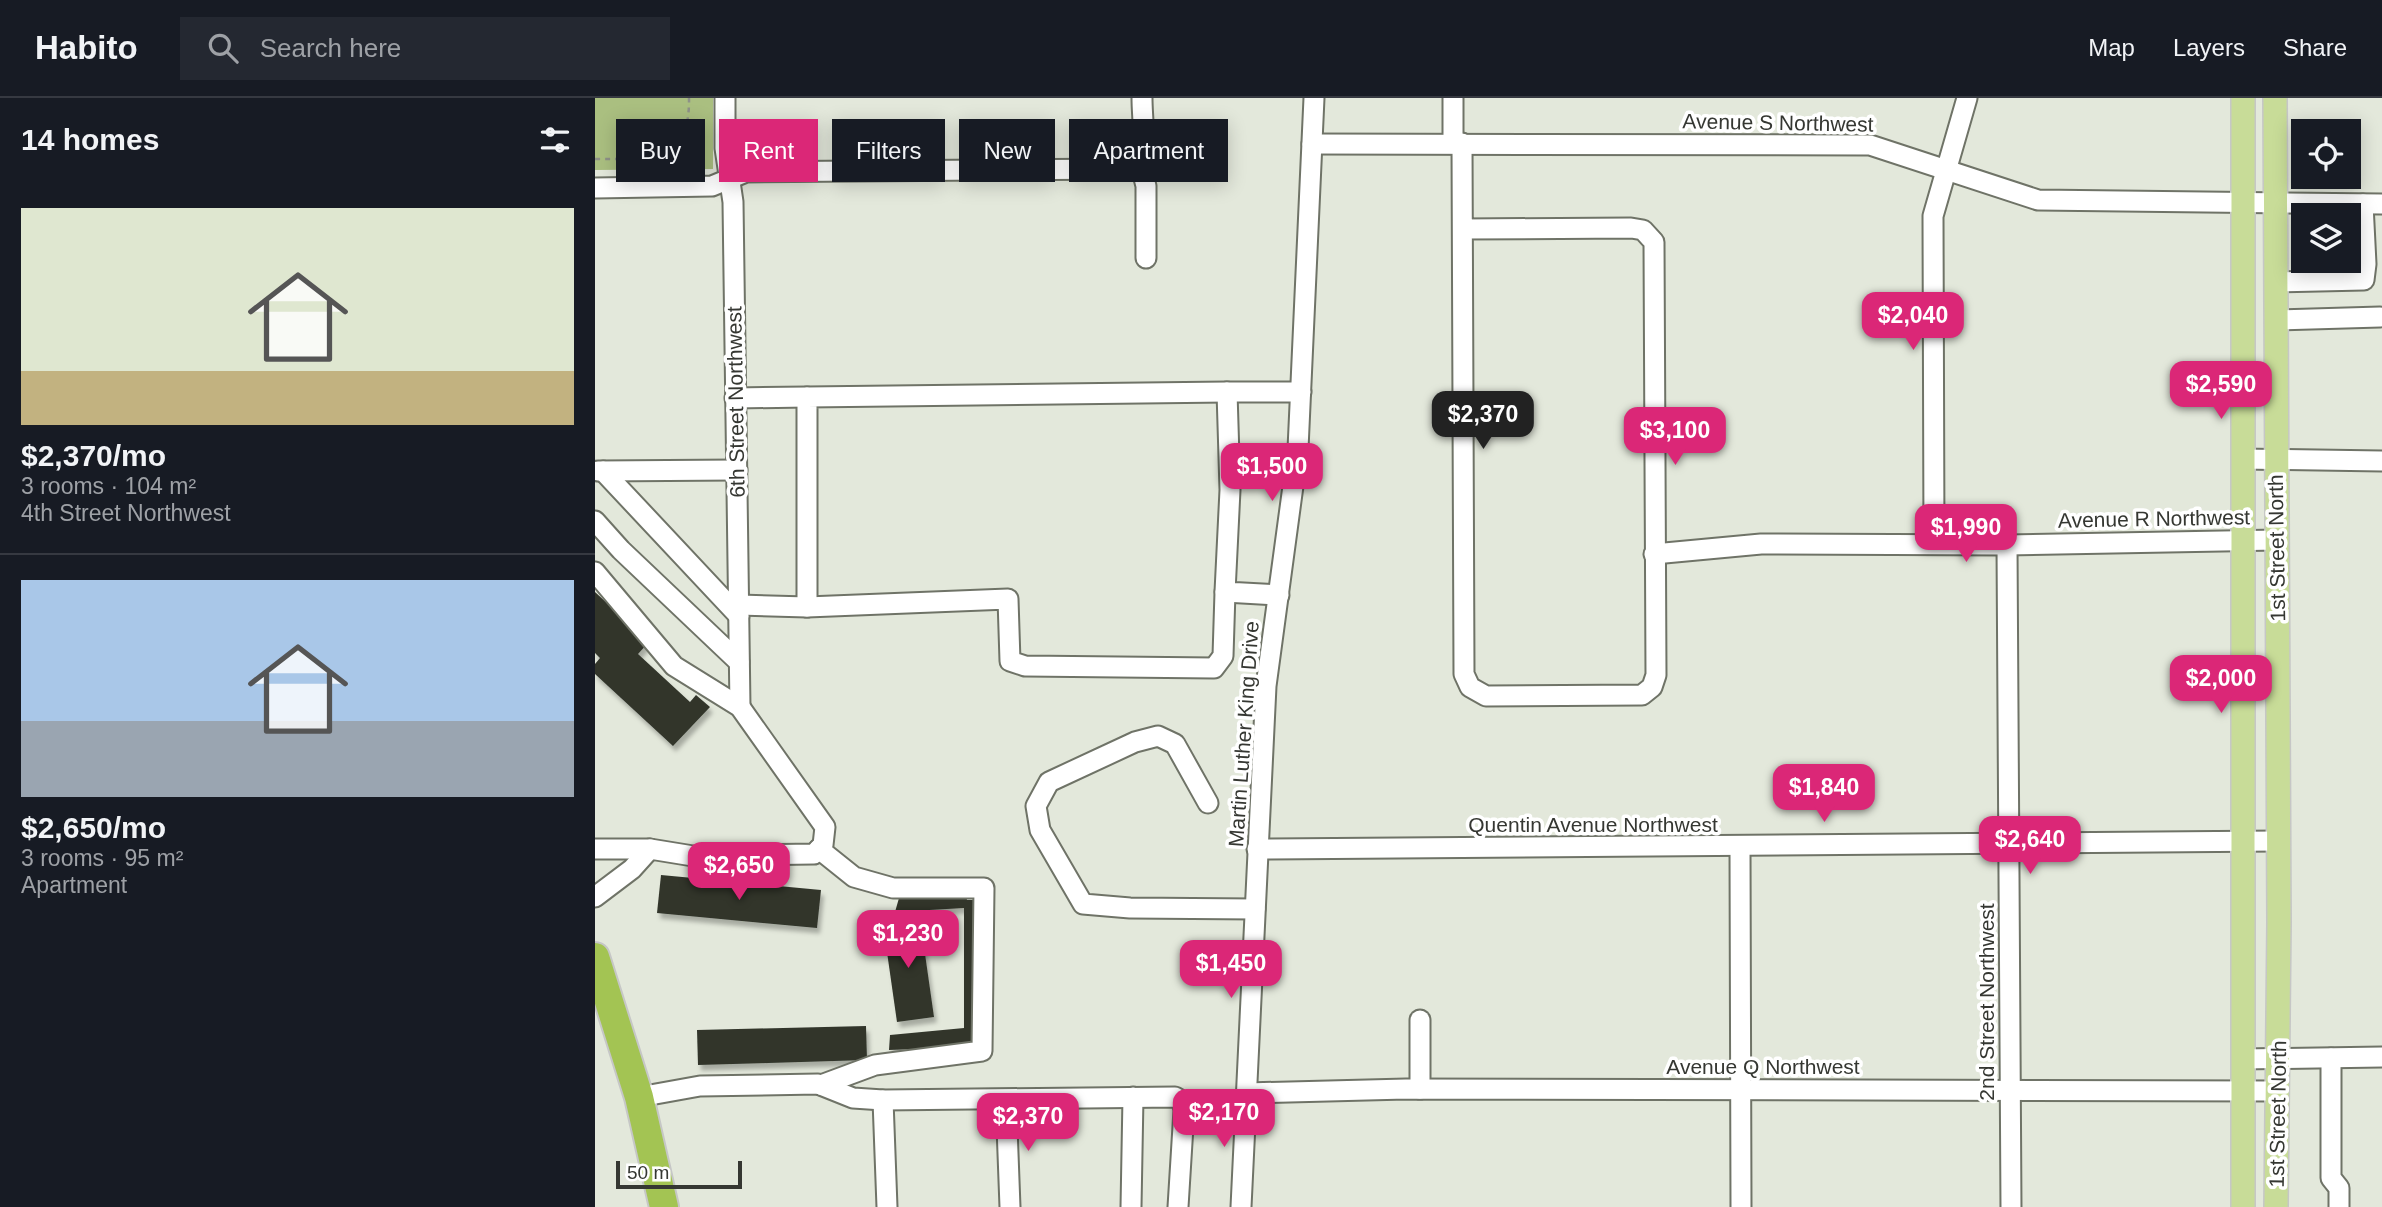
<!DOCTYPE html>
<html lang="en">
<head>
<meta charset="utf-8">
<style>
	:root { --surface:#171b24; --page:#242831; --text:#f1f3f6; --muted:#9ea1a6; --line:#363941; --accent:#db2777 }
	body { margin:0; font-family:Arial,sans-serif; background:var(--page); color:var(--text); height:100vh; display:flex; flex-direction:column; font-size:26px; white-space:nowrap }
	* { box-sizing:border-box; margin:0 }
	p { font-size:23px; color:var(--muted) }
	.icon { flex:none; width:38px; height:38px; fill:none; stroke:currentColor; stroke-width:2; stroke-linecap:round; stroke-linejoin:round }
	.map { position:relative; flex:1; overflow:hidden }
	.sheet { display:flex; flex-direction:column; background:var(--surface); width:595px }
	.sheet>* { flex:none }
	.guide { position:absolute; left:21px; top:21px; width:665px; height:63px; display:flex; gap:14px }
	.fabs { position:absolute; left:1696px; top:21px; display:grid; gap:14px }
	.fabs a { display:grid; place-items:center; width:70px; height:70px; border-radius:0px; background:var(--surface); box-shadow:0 4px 18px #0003; font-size:35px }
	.scale { position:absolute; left:21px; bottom:18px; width:126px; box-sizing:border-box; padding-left:7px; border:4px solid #353732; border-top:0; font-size:19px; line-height:24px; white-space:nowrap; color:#353732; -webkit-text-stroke:5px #fff; paint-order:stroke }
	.price { position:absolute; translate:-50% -60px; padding:0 16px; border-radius:14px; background:var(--accent); color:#fff; font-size:23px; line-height:46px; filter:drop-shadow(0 2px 4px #0008) }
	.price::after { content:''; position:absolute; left:50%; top:42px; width:21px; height:16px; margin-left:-10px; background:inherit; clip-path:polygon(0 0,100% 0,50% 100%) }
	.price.current { background:#222; color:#fff }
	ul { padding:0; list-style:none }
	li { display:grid; align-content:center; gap:14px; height:371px; padding:0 21px }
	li+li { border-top:2px solid var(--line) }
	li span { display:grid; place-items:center; height:217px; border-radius:0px; color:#555 }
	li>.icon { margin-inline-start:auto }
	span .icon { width:126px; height:126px; fill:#fffc; stroke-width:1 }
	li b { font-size:30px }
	h2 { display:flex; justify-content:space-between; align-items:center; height:84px; padding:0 21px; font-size:30px }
	.chip { padding:0 24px; border-radius:0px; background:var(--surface); box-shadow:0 4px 18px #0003; font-size:24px; line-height:63px }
	.chip.current { background:var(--accent); color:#fff }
	header { display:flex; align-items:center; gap:42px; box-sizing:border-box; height:98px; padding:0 35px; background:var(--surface); border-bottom:2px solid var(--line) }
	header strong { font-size:33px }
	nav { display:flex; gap:38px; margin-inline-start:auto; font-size:24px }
	.search { width:490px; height:63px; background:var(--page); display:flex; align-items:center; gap:18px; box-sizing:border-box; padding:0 24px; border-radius:0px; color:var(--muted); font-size:26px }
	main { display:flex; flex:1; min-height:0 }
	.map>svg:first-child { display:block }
	.green { fill:#aabf80 }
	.building { fill:#32362c; filter:url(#shadow) }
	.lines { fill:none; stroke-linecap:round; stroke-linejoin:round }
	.minor-casing { stroke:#6f7367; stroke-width:23 }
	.major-casing { stroke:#c6c7c6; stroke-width:26 }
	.highway-casing { stroke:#c6c7c6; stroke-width:32 }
	.path { stroke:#8e9188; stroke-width:2.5; stroke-dasharray:5 5; stroke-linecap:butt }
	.minor { stroke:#fff; stroke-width:19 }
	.major { stroke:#c8dc98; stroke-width:23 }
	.highway { stroke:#a3c453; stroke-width:28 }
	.labels { text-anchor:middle; stroke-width:7; stroke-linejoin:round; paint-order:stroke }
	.street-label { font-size:21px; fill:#353732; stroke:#fff }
</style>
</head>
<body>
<header>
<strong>Habito</strong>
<div class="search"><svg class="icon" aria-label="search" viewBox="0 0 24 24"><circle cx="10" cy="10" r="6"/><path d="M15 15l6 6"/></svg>Search here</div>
<nav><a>Map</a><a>Layers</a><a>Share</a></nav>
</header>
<main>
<section class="sheet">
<h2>14 homes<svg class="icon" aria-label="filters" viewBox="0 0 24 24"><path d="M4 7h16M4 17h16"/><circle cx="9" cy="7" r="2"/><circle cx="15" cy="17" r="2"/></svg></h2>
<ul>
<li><span style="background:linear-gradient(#dfe7d0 75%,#c2b280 0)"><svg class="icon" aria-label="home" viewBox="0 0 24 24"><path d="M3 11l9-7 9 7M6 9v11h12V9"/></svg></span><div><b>$2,370/mo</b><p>3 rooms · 104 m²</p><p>4th Street Northwest</p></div></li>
<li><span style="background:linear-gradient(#a9c7e8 65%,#9aa5b1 0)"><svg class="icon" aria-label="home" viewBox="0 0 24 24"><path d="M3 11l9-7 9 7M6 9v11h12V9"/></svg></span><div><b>$2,650/mo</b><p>3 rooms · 95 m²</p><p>Apartment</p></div></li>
</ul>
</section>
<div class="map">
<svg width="1787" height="1109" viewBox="0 0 1787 1109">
	<defs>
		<filter id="shadow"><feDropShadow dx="3" dy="5.5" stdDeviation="2" flood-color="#0004"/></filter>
	</defs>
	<rect width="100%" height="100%" fill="#e3e8db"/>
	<!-- green -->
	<polygon class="green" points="0,0 118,0 118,71 0,72"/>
	<!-- building -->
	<g class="building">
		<polygon points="0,494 54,544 43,556 95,604 101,597 115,609 78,648 0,576 0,566 5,560 0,555"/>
		<polygon points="66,777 226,792 222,830 62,815"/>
		<polygon points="371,798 372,802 385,802 383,935 370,949 294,952 295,937 369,930 369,810 300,814 304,800"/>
		<polygon points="325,821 339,919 302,924 288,826"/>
		<polygon points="271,928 272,962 103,967 102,932"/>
	</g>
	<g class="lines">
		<!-- minor casing -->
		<g class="minor-casing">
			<g id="minor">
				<polyline points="130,0 130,50 138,104 145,609"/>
				<polyline points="858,45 858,0"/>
				<polyline points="867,45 869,576 875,589 891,598 1047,597 1057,589 1061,577 1059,144 1048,132 1036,130 868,131"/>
				<polyline points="717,46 1275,47 1443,102 1787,106"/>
				<polyline points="543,57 551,88 551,160"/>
				<path d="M0 90 117 88 151 74 525 71C556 55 547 31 547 0"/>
				<polyline points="1681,184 1769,182 1771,166 1768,106"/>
				<polyline points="1681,222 1785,219"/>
				<polyline points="140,300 212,299"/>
				<polyline points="1648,361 1787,363"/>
				<polyline points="3,373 142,372"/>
				<polyline points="8,373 144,518"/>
				<polyline points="0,423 26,452 144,564"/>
				<polyline points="1339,445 1338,118 1372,0"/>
				<polyline points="1412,447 1416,1109"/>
				<polyline points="1059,456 1166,446 1412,447 1682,442"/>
				<polyline points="0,474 79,568 145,609 230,729 228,747 219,756 98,758 55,751 0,751"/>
				<polyline points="684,497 630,494 635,392 632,294 706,294"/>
				<polyline points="144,507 212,509 413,501 415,563 430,568 619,570 628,558 630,494"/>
				<polyline points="212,509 212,299 632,294"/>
				<polyline points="613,705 580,646 563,638 540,644 454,684 441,708 445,732 488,806 535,810 660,811"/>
				<polyline points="1145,750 1146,1109"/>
				<polyline points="224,751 259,779 298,790 389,790 387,953 280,967 226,987"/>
				<polyline points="662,751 1683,743"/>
				<polyline points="0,799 37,771 55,751"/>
				<polyline points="1736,960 1736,1080 1744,1090 1744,1109"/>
				<polyline points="1648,961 1787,959"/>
				<polyline points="825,991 825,922"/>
				<polyline points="652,995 811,991 1683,993"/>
				<polyline points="44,999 105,988 223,986 258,1000 288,1002 580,999 587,1003 589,1012 583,1109"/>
				<polyline points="288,1002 292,1109"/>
				<polyline points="411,1002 415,1109"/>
				<polyline points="536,1109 538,999"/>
				<polyline points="646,1109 671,588 703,351 719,0"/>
			</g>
		</g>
		<!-- major casing -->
		<g class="major-casing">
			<g id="major">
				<polyline points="1680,0 1684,824 1681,1109"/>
				<polyline points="1648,1109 1648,0"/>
			</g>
		</g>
		<!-- highway casing -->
		<g class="highway-casing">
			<polyline id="highway" points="0,859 44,999 69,1109"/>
		</g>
		<!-- path -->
		<g class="path">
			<polyline points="87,41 96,48 113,50"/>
			<path d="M0 61C53 60 95 69 94 0"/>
		</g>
		<!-- minor -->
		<use href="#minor" class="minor"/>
		<!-- major -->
		<use href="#major" class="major"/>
		<!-- highway -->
		<use href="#highway" class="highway"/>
	</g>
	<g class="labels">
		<!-- street labels -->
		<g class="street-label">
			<text transform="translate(1183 25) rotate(1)" y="7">Avenue S Northwest</text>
			<text transform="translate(141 304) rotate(-91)" y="7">6th Street Northwest</text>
			<text transform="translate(1559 421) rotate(-1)" y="7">Avenue R Northwest</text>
			<text transform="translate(1682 450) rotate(-91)" y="7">1st Street North</text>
			<text transform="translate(649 636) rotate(-86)" y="7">Martin Luther King Drive</text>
			<text x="998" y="734">Quentin Avenue Northwest</text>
			<text transform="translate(1392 904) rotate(-90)" y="7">2nd Street Northwest</text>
			<text x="1168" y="976">Avenue Q Northwest</text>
			<text transform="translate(1683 1016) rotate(-89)" y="7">1st Street North</text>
		</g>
	</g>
</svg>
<div class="fabs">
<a><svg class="icon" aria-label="locate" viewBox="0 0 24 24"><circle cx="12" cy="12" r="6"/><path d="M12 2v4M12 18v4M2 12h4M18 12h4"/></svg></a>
<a><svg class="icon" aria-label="layers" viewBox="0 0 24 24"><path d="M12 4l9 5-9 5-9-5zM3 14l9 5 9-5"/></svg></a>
</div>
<div class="scale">50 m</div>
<b class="price" style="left:1318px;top:254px">$2,040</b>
<b class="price" style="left:1626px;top:323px">$2,590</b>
<b class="price current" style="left:888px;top:353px">$2,370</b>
<b class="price" style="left:1080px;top:369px">$3,100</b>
<b class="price" style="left:677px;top:405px">$1,500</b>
<b class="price" style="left:1371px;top:466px">$1,990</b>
<b class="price" style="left:1626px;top:617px">$2,000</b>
<b class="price" style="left:1229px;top:726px">$1,840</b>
<b class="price" style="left:1435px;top:778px">$2,640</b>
<b class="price" style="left:144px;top:804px">$2,650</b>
<b class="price" style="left:313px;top:872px">$1,230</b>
<b class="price" style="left:636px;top:902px">$1,450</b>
<b class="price" style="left:629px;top:1051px">$2,170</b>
<b class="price" style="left:433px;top:1055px">$2,370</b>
<div class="guide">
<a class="chip">Buy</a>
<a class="chip current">Rent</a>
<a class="chip">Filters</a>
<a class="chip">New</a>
<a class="chip">Apartment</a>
</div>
</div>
</main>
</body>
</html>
